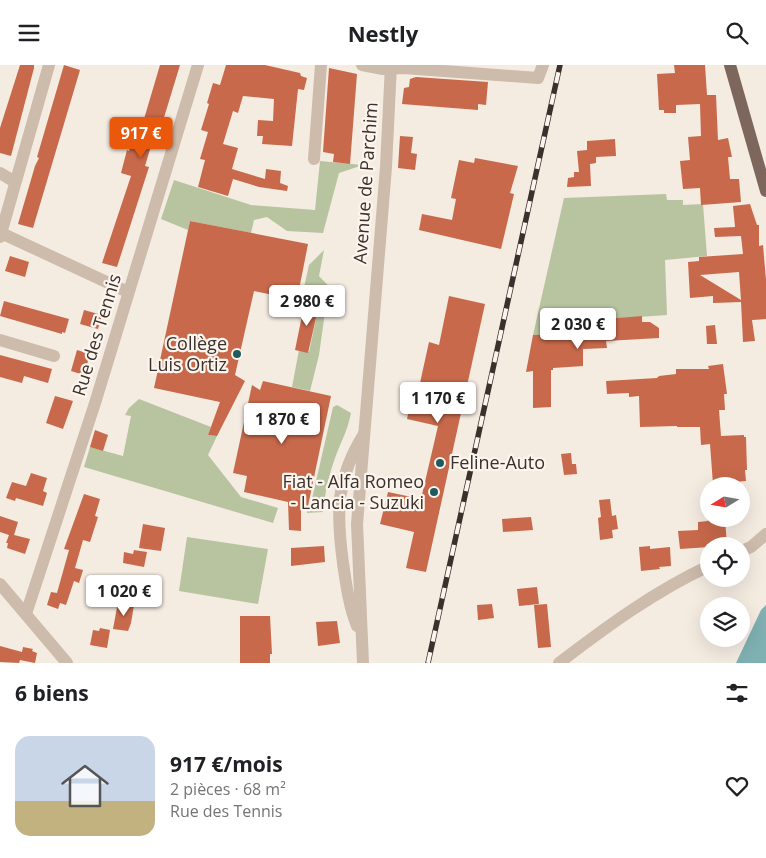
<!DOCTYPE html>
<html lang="fr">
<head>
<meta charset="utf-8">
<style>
	:root { --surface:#fff; --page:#f6f6f6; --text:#202124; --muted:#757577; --line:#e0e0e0; --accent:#ea580c }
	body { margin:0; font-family:"Open Sans",sans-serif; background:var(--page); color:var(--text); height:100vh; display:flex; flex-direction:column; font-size:19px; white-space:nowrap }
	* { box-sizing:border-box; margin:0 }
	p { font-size:16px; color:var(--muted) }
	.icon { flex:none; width:28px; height:28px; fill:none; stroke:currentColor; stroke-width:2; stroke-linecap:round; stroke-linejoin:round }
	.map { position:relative; height:598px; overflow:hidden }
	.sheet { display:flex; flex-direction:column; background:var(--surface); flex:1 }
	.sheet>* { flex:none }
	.needle { width:32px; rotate:259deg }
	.fabs { position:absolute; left:700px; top:412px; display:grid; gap:10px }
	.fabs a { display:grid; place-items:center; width:50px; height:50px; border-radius:50%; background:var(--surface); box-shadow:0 5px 20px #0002; font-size:25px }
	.price { position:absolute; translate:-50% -42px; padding:0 11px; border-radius:5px; background:#fff; color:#222; font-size:16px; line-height:32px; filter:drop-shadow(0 1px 2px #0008) }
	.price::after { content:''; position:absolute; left:50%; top:30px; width:15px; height:11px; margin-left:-8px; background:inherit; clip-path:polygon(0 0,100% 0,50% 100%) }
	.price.selected { background:var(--accent); color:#fff }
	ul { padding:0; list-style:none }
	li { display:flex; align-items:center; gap:15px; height:125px; padding:0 15px }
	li+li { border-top:1px solid var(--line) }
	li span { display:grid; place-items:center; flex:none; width:140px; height:100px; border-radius:15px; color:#555 }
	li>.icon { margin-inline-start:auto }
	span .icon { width:60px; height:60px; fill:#fffc; stroke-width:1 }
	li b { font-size:21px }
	h2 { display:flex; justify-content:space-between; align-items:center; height:60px; padding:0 15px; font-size:21px }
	header { display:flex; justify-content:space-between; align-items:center; height:65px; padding:0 15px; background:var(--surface); font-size:22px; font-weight:700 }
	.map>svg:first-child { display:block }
	.green { fill:#b8c4a0 }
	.water { fill:#7fb0b2 }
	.building { fill:#c8694b; fill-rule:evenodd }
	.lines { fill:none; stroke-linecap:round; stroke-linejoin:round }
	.minor { stroke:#cdbbac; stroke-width:12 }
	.major { stroke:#7d675c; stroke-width:12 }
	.rail-casing { stroke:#3b302b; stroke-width:5.5 }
	.rail { stroke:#fbf5ee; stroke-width:4; stroke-dasharray:11; stroke-linecap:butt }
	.poi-dot { fill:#1f5a5e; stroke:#fbf5ee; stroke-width:2 }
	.labels { text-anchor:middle; stroke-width:4.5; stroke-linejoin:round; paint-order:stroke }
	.street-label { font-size:18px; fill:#3b302b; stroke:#fbf5ee }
	.poi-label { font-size:18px; fill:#3b302b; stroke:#fbf5ee; text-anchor:end }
</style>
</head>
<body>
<header><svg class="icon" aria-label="menu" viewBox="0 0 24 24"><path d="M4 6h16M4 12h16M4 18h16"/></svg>Nestly<svg class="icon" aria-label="search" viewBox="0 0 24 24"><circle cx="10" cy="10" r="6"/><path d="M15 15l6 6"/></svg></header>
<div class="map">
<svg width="766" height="598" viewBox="0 0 766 598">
	<rect width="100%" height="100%" fill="#f4ebe1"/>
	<!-- green -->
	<g class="green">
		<polygon points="320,96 363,100 339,108 323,168 287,166 267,152 254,155 251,168 190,156 188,165 161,154 174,115 251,140 315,145"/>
		<polygon points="666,129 667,135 683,135 683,140 703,139 707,191 665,195 667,250 595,255 595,267 533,270 564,133"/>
		<polygon points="324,185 319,211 342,235 338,239 326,240 319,290 310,326 292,322 299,285 309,287 319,240 301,236 309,200"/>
		<polygon points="139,334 211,362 208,370 217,371 208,390 241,432 278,443 273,458 84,402 90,382 123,391 131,351 125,350 129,343"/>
		<path d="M337 340 351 348C347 368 340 378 334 396 328 413 325 429 323 447L307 448V444H309L311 438 333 342Z"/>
		<polygon points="187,472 268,484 258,539 179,526"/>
	</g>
	<!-- water -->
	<polygon class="water" points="766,540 766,598 736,598 761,545"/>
	<!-- building -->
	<g class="building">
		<polygon points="20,0 34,0 34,3 11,91 0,88 0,63"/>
		<polygon points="64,0 80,5 33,163 18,159 35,101 39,93 37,92"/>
		<polygon points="160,0 180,0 155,82 151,81 145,101 149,102 117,202 102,198 131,111 121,108 127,85 129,86 140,53 144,54"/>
		<polygon points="226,0 265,0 300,8 301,11 307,13 304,25 298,24 292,81 262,79 263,71 257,71 258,55 273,56 274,34 243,31 238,48 233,46 223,79 238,83 232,104 265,114 266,104 281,106 280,118 288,121 287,126 259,122 233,114 228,131 198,122 205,95 200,94 208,67 201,65 209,39 207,38 213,18 220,20"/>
		<polygon points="674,0 705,0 707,30 716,30 718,75 728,73 732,92 728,92 730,114 739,114 741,137 701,140 700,123 683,124 680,96 690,95 688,72 701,71 700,39 676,40 676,48 664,48 664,45 659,45 657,9 675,8"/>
		<polygon points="329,3 357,9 350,99 333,97 334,89 323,87"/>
		<polygon points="416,12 488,17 486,40 478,39 478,45 402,39 404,23 409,22 410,14"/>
		<polygon points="400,71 413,72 411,88 417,89 415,105 398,103"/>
		<polygon points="615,74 616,91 596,92 596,98 590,99 591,121 567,122 568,113 574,112 574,107 579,107 577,86 587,85 587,76"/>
		<polygon points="475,93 518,101 510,128 514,129 501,184 419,165 422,149 452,155 456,134 451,133 459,95 474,98"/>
		<path d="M750 139 757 160H759V181L763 180 766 215V254L752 255 755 276 743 277 741 237 713 238V231L690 233 688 197 699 196V192L743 189 741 171 715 172 714 163 735 162 733 141ZM739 207 741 235 700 210Z"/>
		<polygon points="190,156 308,179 297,235 254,226 235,310 245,316 217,371 208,370 220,337 154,323"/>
		<polygon points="10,191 29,197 25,212 5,206"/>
		<polygon points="449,231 485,239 426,507 406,503 414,467 380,459 388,427 421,434 438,361 407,354 415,318 420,318 429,277 439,280"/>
		<polygon points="4,236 69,254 65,268 62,267 62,269 0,251"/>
		<polygon points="305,236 319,240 308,288 295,285"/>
		<polygon points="84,245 102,250 98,264 80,259"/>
		<polygon points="642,251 642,257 650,257 659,263 659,273 606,276 607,283 583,284 583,301 553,303 553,305 551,305 551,342 533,343 533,306 526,307 533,270 595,267 594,255"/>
		<polygon points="715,260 717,279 707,279 706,261"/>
		<polygon points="77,285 90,289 84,310 71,306"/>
		<polygon points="0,290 52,304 48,318 24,311 22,318 0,312"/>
		<polygon points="723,299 727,329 724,329 725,345 719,345 721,371 744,370 744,372 746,372 747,405 745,405 746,416 713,419 710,379 701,380 700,362 677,362 677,361 640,362 639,331 629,332 629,328 607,329 606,316 657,313 659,311 676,309 676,304 709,304 708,301"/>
		<polygon points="263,316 331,331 308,441 301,440 301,466 289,465 288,437 244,427 247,411 233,408 252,320 260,325"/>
		<polygon points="55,331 73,336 63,364 46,358"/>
		<polygon points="95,365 108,370 103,386 90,382"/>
		<polygon points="571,388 572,399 576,399 577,409 564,410 561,389"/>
		<polygon points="31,408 47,413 43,426 47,428 43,441 16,433 15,436 6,433 12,417 26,421"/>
		<polygon points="84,429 100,434 95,451 98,452 90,477 83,475 75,503 83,505 79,518 74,516 66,540 60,538 58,544 47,540 51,527 57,528 69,485 64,484"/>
		<polygon points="610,434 612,451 616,450 618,464 612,465 613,473 600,475 598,453 601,452 599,435"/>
		<polygon points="0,451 18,457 14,470 30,474 25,489 7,483 8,478 6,478 9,470 0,467"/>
		<polygon points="531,452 533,465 503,467 502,454"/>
		<polygon points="707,454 725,455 727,479 724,479 724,481 680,484 678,466 698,465 698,457 708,456"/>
		<polygon points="143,459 165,463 161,486 139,483"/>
		<polygon points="324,481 325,497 291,501 291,483"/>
		<polygon points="650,481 650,484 670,482 671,501 659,502 660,504 641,506 639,482"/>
		<polygon points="134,485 147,487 144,502 123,498 124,487 133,489"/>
		<polygon points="537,522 539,539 519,541 517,524"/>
		<polygon points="118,537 134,540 131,558 128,566 113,564"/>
		<polygon points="492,539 494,553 478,555 477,540"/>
		<polygon points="547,539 551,582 538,583 534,540"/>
		<polygon points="240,551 270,551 272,589 270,589 270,598 240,598"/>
		<polygon points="337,556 340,578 318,581 316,557"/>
		<polygon points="100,563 110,565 107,583 90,580 93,565 99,566"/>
		<polygon points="0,581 22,587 23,582 33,584 32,586 37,588 35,598 20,595 19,598 0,597"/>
	</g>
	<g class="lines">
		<!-- minor -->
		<g class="minor">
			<polyline points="362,0 383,4 404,3 538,13 543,0"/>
			<polyline points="314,94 321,0"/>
			<polyline points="0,108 15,117"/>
			<polyline points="1,168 128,227"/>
			<polyline points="0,172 49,0"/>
			<polyline points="0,275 54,291"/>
			<polyline points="741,486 751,482 766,469"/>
			<polyline points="0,519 67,598"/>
			<polyline points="26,549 96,335 198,0"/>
			<path d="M357 561C349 541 346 519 343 498 336 447 336 414 364 369"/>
			<polyline points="363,598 357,459 386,102 391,0"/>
			<path d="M559 598C606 562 655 526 709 501"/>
		</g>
		<!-- major -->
		<polyline class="major" points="730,0 766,126"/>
		<!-- rail casing -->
		<g class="rail-casing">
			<polyline id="rail" points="428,598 560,0"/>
		</g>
		<!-- rail -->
		<use href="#rail" class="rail"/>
	</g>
	<!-- markers -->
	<g class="poi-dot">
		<circle cx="237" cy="289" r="5"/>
		<circle cx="440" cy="398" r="5"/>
		<circle cx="434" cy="427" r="5"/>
	</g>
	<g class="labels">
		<!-- street labels -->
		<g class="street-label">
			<text transform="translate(366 118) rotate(-86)" y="6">Avenue de Parchim</text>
			<text transform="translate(97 270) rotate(-73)" y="6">Rue des Tennis</text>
		</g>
		<!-- poi labels -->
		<g class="poi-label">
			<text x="227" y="285">Collège<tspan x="227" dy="21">Luis Ortiz</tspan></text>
			<text x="450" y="404" text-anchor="start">Feline-Auto</text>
			<text x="424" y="423">Fiat - Alfa Romeo<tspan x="424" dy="21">- Lancia - Suzuki</tspan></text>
		</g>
	</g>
</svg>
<div class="fabs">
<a><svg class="needle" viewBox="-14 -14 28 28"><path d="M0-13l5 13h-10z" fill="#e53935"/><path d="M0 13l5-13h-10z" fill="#757577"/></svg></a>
<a><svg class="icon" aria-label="locate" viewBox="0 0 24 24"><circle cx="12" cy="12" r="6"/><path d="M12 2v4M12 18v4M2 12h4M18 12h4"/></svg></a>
<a><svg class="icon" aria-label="layers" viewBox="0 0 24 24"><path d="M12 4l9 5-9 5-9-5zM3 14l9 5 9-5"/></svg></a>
</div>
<b class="price selected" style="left:141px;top:94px">917 €</b>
<b class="price" style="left:307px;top:262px">2 980 €</b>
<b class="price" style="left:578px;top:285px">2 030 €</b>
<b class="price" style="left:438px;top:359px">1 170 €</b>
<b class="price" style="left:282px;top:380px">1 870 €</b>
<b class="price" style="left:124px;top:552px">1 020 €</b>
</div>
<section class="sheet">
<h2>6 biens<svg class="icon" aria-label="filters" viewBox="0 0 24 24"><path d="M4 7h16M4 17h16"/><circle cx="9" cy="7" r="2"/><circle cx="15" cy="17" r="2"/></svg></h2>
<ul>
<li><span style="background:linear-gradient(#c9d6e8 65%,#c2b280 0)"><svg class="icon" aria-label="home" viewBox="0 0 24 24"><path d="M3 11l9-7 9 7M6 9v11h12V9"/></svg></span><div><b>917 €/mois</b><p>2 pièces · 68 m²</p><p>Rue des Tennis</p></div><svg class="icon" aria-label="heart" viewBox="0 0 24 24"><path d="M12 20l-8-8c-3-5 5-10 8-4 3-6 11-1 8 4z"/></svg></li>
</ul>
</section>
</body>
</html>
